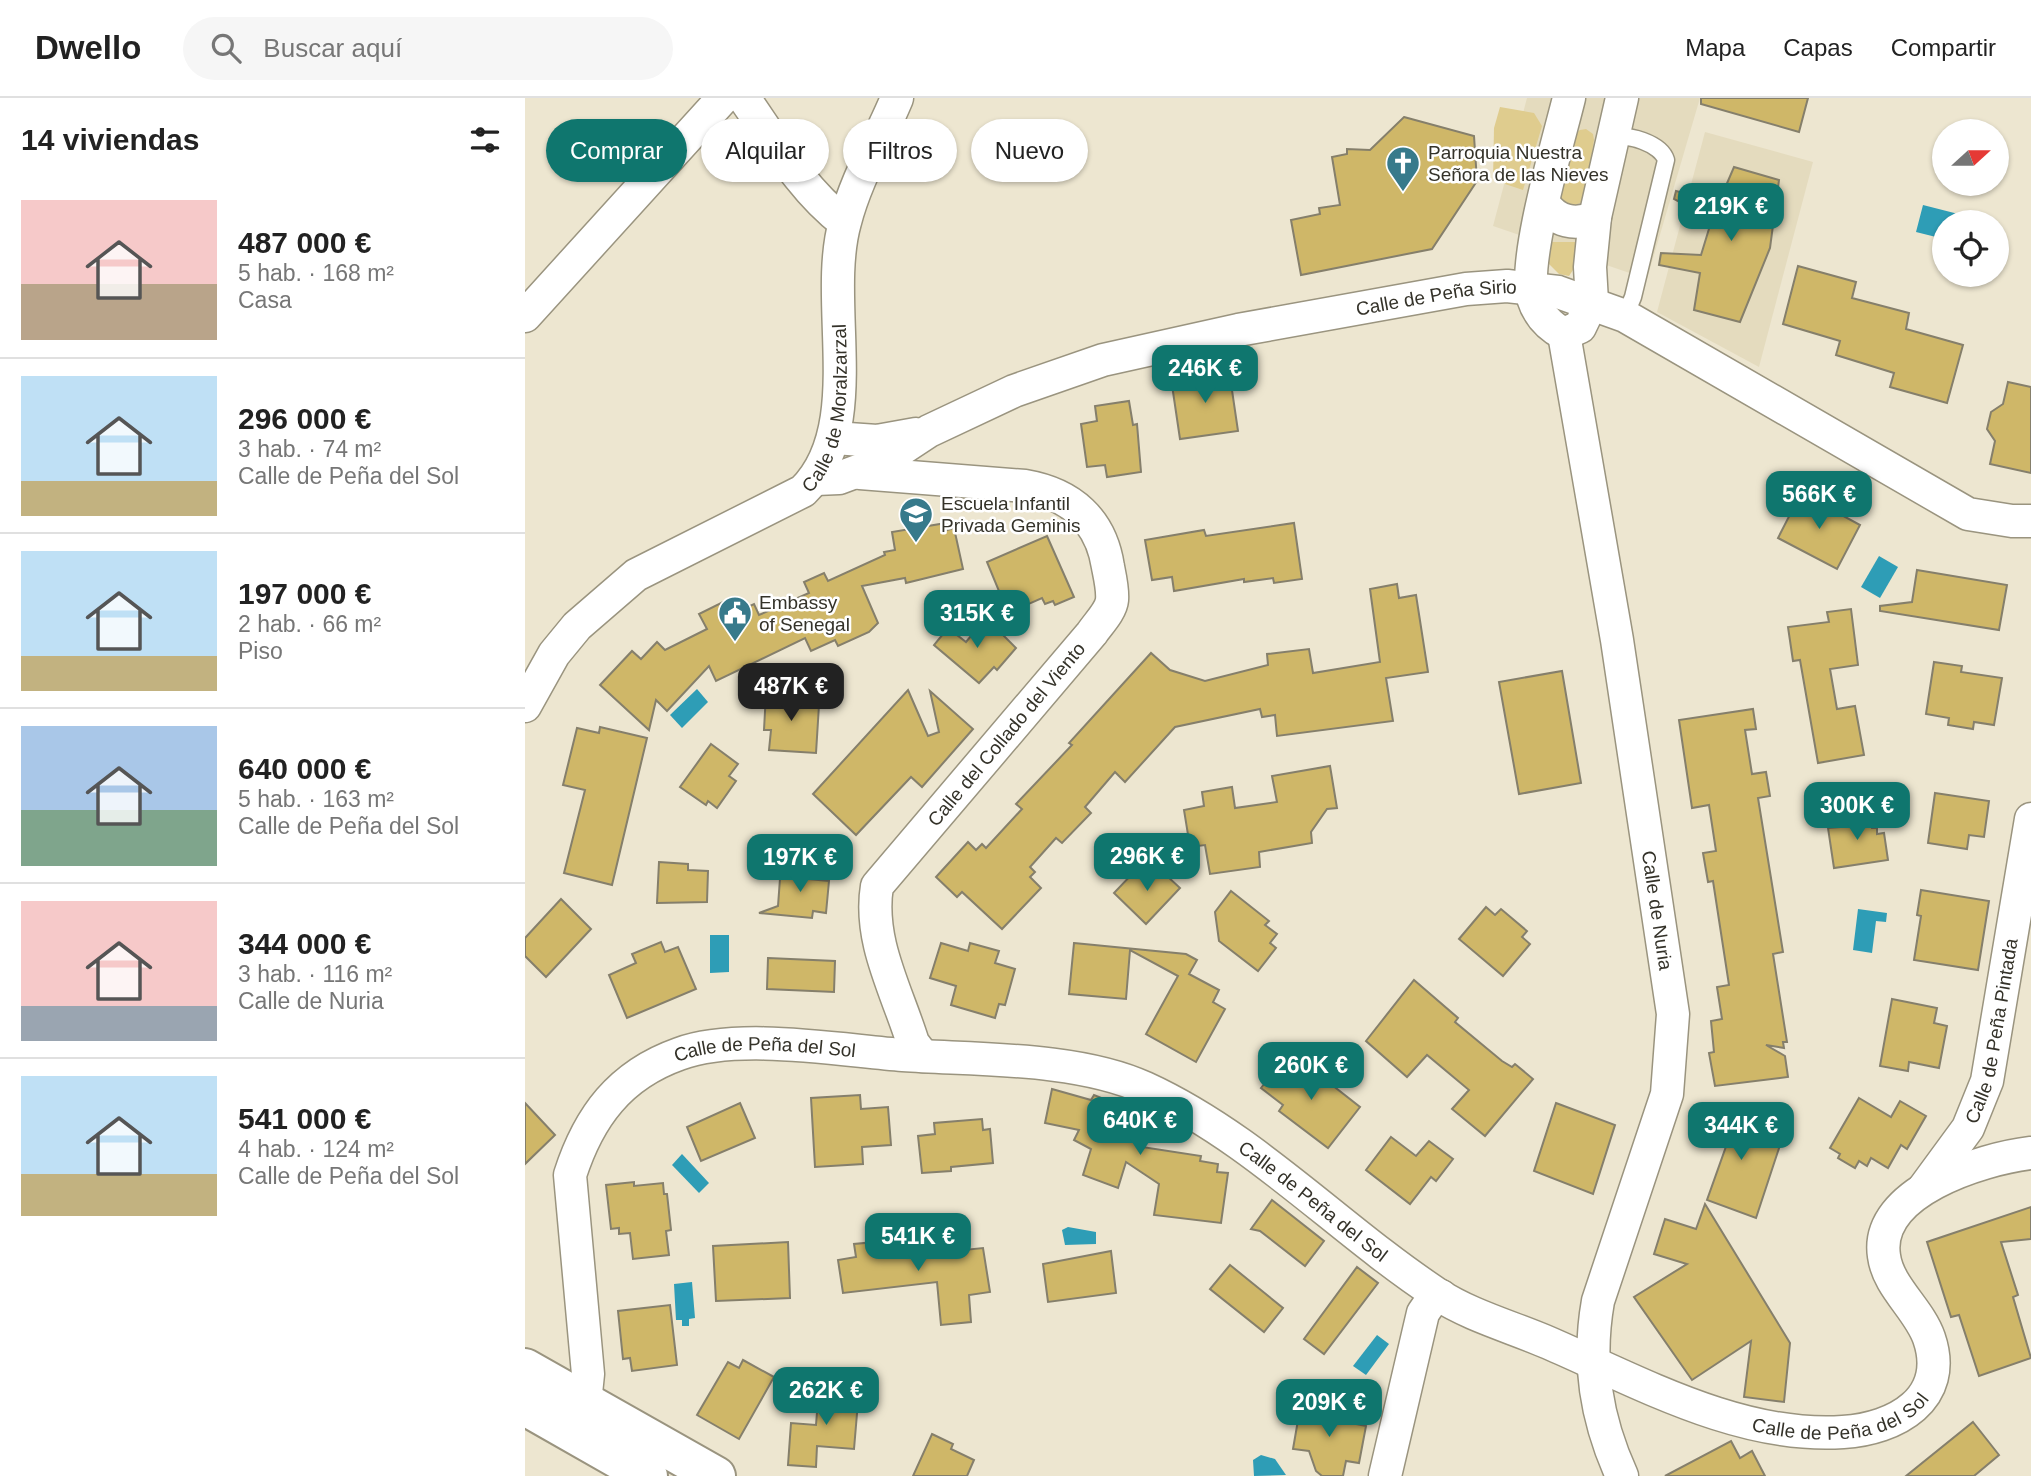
<!DOCTYPE html>
<html lang="es">
<head>
<meta charset="utf-8">
<style>
	:root { --surface:#fff; --page:#f6f6f6; --text:#222; --muted:#767676; --line:#e0e0e0; --accent:#0f766e }
	body { margin:0; font-family:Helvetica,sans-serif; background:var(--page); color:var(--text); height:100vh; display:flex; flex-direction:column; font-size:26px; white-space:nowrap }
	* { box-sizing:border-box; margin:0 }
	p { font-size:23px; color:var(--muted) }
	.icon { flex:none; width:38px; height:38px; fill:none; stroke:currentColor; stroke-width:2; stroke-linecap:round; stroke-linejoin:round }
	.map { position:relative; flex:1; overflow:hidden }
	.drawer { display:flex; flex-direction:column; background:var(--surface); width:525px }
	.drawer>* { flex:none }
	.banner { position:absolute; left:21px; top:21px; width:665px; height:63px; display:flex; gap:14px }
	.needle { width:46px; rotate:69deg }
	.controls { position:absolute; left:1407px; top:21px; display:grid; gap:14px }
	.controls a { display:grid; place-items:center; width:77px; height:77px; border-radius:50%; background:var(--surface); box-shadow:0 2px 5px #0004; font-size:35px }
	.price { position:absolute; translate:-50% -60px; padding:0 16px; border-radius:14px; background:var(--accent); color:#fff; font-size:23px; line-height:46px; filter:drop-shadow(0 2px 4px #0008) }
	.price::after { content:''; position:absolute; left:50%; top:42px; width:21px; height:16px; margin-left:-10px; background:inherit; clip-path:polygon(0 0,100% 0,50% 100%) }
	.price.selected { background:#222; color:#fff }
	ul { padding:0; list-style:none }
	li { display:flex; align-items:center; gap:21px; height:175px; padding:0 21px }
	li+li { border-top:2px solid var(--line) }
	li span { display:grid; place-items:center; flex:none; width:196px; height:140px; border-radius:0px; color:#555 }
	li>.icon { margin-inline-start:auto }
	span .icon { width:84px; height:84px; fill:#fffc; stroke-width:1 }
	li b { font-size:30px }
	h2 { display:flex; justify-content:space-between; align-items:center; height:84px; padding:0 21px; font-size:30px }
	.chip { padding:0 24px; border-radius:32px; background:var(--surface); box-shadow:0 2px 5px #0004; font-size:24px; line-height:63px }
	.chip.selected { background:var(--accent); color:#fff }
	header { display:flex; align-items:center; gap:42px; box-sizing:border-box; height:98px; padding:0 35px; background:var(--surface); border-bottom:2px solid var(--line) }
	header strong { font-size:33px }
	nav { display:flex; gap:38px; margin-inline-start:auto; font-size:24px }
	.search { width:490px; height:63px; background:var(--page); display:flex; align-items:center; gap:18px; box-sizing:border-box; padding:0 24px; border-radius:38px; color:var(--muted); font-size:26px }
	main { display:flex; flex:1; min-height:0 }
	.map>svg:first-child { display:block }
	.built { fill:#e4dbbe }
	.green { fill:#dfcc8e }
	.water { fill:#2e9db6 }
	.building { fill:#cfb768; stroke:#857f6b; stroke-width:2 }
	.lines { fill:none; stroke-linecap:round; stroke-linejoin:round }
	.service-casing { stroke:#9a947f; stroke-width:19 }
	.minor-casing { stroke:#9a947f; stroke-width:35 }
	.secondary-casing { stroke:#9a947f; stroke-width:42 }
	.service { stroke:#fff; stroke-width:16 }
	.minor { stroke:#fff; stroke-width:32 }
	.secondary { stroke:#fff; stroke-width:38 }
	.labels { text-anchor:middle; stroke-width:5; stroke-linejoin:round; paint-order:stroke }
	.poi-label { font-size:19px; fill:#343229; stroke:#fff; text-anchor:start }
	.street-label { font-size:19px; fill:#343229; stroke:#fff }
</style>
</head>
<body>
<header>
<strong>Dwello</strong>
<div class="search"><svg class="icon" aria-label="search" viewBox="0 0 24 24"><circle cx="10" cy="10" r="6"/><path d="M15 15l6 6"/></svg>Buscar aquí</div>
<nav><a>Mapa</a><a>Capas</a><a>Compartir</a></nav>
</header>
<main>
<section class="drawer">
<h2>14 viviendas<svg class="icon" aria-label="filters" viewBox="0 0 24 24"><path d="M4 7h16M4 17h16"/><circle cx="9" cy="7" r="2"/><circle cx="15" cy="17" r="2"/></svg></h2>
<ul>
<li><span style="background:linear-gradient(#f6c9c9 60%,#b9a48a 0)"><svg class="icon" aria-label="home" viewBox="0 0 24 24"><path d="M3 11l9-7 9 7M6 9v11h12V9"/></svg></span><div><b>487 000 €</b><p>5 hab. · 168 m²</p><p>Casa</p></div></li>
<li><span style="background:linear-gradient(#bfe0f5 75%,#c2b280 0)"><svg class="icon" aria-label="home" viewBox="0 0 24 24"><path d="M3 11l9-7 9 7M6 9v11h12V9"/></svg></span><div><b>296 000 €</b><p>3 hab. · 74 m²</p><p>Calle de Peña del Sol</p></div></li>
<li><span style="background:linear-gradient(#bfe0f5 75%,#c2b280 0)"><svg class="icon" aria-label="home" viewBox="0 0 24 24"><path d="M3 11l9-7 9 7M6 9v11h12V9"/></svg></span><div><b>197 000 €</b><p>2 hab. · 66 m²</p><p>Piso</p></div></li>
<li><span style="background:linear-gradient(#a9c7e8 60%,#7fa58c 0)"><svg class="icon" aria-label="home" viewBox="0 0 24 24"><path d="M3 11l9-7 9 7M6 9v11h12V9"/></svg></span><div><b>640 000 €</b><p>5 hab. · 163 m²</p><p>Calle de Peña del Sol</p></div></li>
<li><span style="background:linear-gradient(#f6c9c9 75%,#9aa5b1 0)"><svg class="icon" aria-label="home" viewBox="0 0 24 24"><path d="M3 11l9-7 9 7M6 9v11h12V9"/></svg></span><div><b>344 000 €</b><p>3 hab. · 116 m²</p><p>Calle de Nuria</p></div></li>
<li><span style="background:linear-gradient(#bfe0f5 70%,#c2b280 0)"><svg class="icon" aria-label="home" viewBox="0 0 24 24"><path d="M3 11l9-7 9 7M6 9v11h12V9"/></svg></span><div><b>541 000 €</b><p>4 hab. · 124 m²</p><p>Calle de Peña del Sol</p></div></li>
</ul>
</section>
<div class="map">
<svg width="1506" height="1378" viewBox="0 0 1506 1378">
	<rect width="100%" height="100%" fill="#ede6d0"/>
	<!-- built -->
	<g class="built">
		<polygon points="1002,0 1175,0 1122,181 968,128"/>
		<polygon points="1180,34 1288,64 1234,269 1132,214"/>
	</g>
	<!-- green -->
	<g class="green">
		<polygon points="975,9 1009,15 1017,28 998,92 968,82 969,30"/>
		<polygon points="1061,31 1068,36 1069,42 1059,103 1044,110 1037,105 1035,96 1050,36 1055,32"/>
		<polygon points="1023,144 1052,144 1050,169 1044,178 1034,176 1024,166"/>
	</g>
	<!-- water -->
	<g class="water">
		<polygon points="1398,107 1445,119 1443,124 1419,124 1419,141 1391,134"/>
		<polygon points="1354,458 1373,469 1355,500 1336,489"/>
		<polygon points="172,591 183,604 157,630 145,617"/>
		<polygon points="1333,811 1362,815 1361,824 1351,823 1347,855 1328,852"/>
		<polygon points="185,837 204,837 204,874 185,875"/>
		<polygon points="157,1056 184,1085 174,1095 147,1067"/>
		<polygon points="543,1129 571,1134 571,1146 540,1147 537,1132"/>
		<polygon points="167,1184 170,1220 164,1221 164,1228 157,1228 157,1222 151,1222 149,1186"/>
		<polygon points="852,1237 864,1246 841,1277 828,1268"/>
		<polygon points="736,1357 750,1361 761,1377 729,1378 728,1362"/>
	</g>
	<!-- building -->
	<g class="building">
		<polygon points="1176,0 1283,0 1274,34 1176,6"/>
		<polygon points="879,19 949,38 952,83 907,151 776,177 766,122 795,116 794,110 815,107 807,59 822,56 822,51 845,52"/>
		<polygon points="1209,69 1254,82 1245,150 1215,224 1169,212 1175,175 1134,167 1136,155 1176,157 1187,121 1149,101 1151,93 1194,104"/>
		<polygon points="1273,168 1331,184 1327,200 1384,215 1381,231 1438,247 1422,305 1365,289 1369,275 1311,257 1315,243 1258,226"/>
		<polygon points="704,272 713,333 655,341 647,287 665,284 664,278"/>
		<polygon points="1483,284 1506,289 1506,375 1465,366 1470,343 1462,331 1466,314 1478,306"/>
		<polygon points="604,303 608,327 612,326 616,374 582,379 580,367 562,369 556,326 572,323 570,308"/>
		<polygon points="1276,395 1335,427 1312,471 1253,440"/>
		<polygon points="421,425 422,432 429,430 438,471 381,485 380,480 337,488 353,525 344,534 313,548 310,542 286,553 280,540 191,583 184,568 142,613 131,602 124,632 75,587 107,553 116,561 132,544 140,552 182,531 174,516 202,502 208,516 229,506 234,517 284,495 279,484 299,475 303,483 360,457 359,454 370,452 367,434"/>
		<polygon points="769,425 777,481 749,485 748,480 719,484 719,481 649,493 647,479 627,482 620,442 679,432 681,438"/>
		<polygon points="522,438 549,499 530,507 528,503 520,506 517,500 483,515 462,464"/>
		<polygon points="1392,472 1482,487 1474,532 1355,513 1355,508 1387,504"/>
		<polygon points="872,486 874,500 891,497 903,574 861,580 868,623 752,638 750,617 737,619 735,611 650,629 600,684 590,674 560,709 566,715 537,745 531,740 505,769 510,774 505,779 516,790 477,831 437,794 432,799 411,779 443,744 451,752 457,746 461,750 497,711 491,706 547,647 544,645 626,555 645,572 680,583 743,567 742,556 784,551 788,575 855,564 845,491"/>
		<polygon points="1326,511 1333,567 1305,571 1312,611 1330,608 1339,657 1293,665 1275,562 1268,563 1263,529 1304,524 1302,514"/>
		<polygon points="461,520 491,550 472,572 469,569 454,585 409,547 423,530 441,544"/>
		<polygon points="1409,564 1437,568 1436,574 1477,580 1469,627 1449,624 1448,631 1423,627 1424,620 1401,616"/>
		<polygon points="1037,573 1056,685 994,696 974,584"/>
		<polygon points="383,592 403,638 414,634 405,593 448,631 397,689 386,679 331,737 288,696"/>
		<polygon points="241,595 281,598 280,606 294,607 291,655 244,652 246,632 239,632"/>
		<polygon points="1228,611 1231,631 1220,632 1227,676 1241,674 1245,698 1233,700 1258,854 1248,856 1262,944 1258,944 1259,950 1241,947 1260,958 1263,979 1190,988 1184,955 1189,954 1186,923 1197,921 1192,889 1204,887 1188,783 1183,784 1178,755 1191,753 1184,707 1167,710 1154,622"/>
		<polygon points="75,629 122,640 87,787 39,775 60,692 38,687 52,630 74,635"/>
		<polygon points="186,646 213,666 204,678 211,683 192,710 183,703 181,707 155,689"/>
		<polygon points="805,668 812,710 802,711 786,734 787,745 734,754 735,769 685,776 680,747 665,749 659,712 679,708 677,694 707,689 710,710 752,704 747,678"/>
		<polygon points="1410,695 1464,703 1459,739 1444,737 1442,751 1403,745"/>
		<polygon points="1345,716 1347,730 1352,730 1352,736 1359,735 1363,762 1309,770 1303,730 1314,729 1313,721"/>
		<polygon points="134,764 163,766 163,772 183,773 182,804 132,805"/>
		<polygon points="628,765 655,790 621,826 589,795 608,775 614,780"/>
		<polygon points="256,767 285,769 284,781 304,783 301,815 288,813 287,820 234,815 253,808"/>
		<polygon points="1396,792 1464,803 1453,872 1389,862 1396,818 1392,817"/>
		<polygon points="706,793 744,823 740,827 752,836 745,845 751,850 733,873 694,843 690,814"/>
		<polygon points="36,801 66,831 21,879 0,858 0,840"/>
		<polygon points="961,809 970,817 976,811 1002,833 997,839 1005,846 978,878 934,841"/>
		<polygon points="136,844 140,854 153,849 171,891 102,920 84,877 111,865 107,856"/>
		<polygon points="416,845 443,853 445,845 474,853 470,865 490,871 480,907 474,906 470,920 426,907 431,888 405,880"/>
		<polygon points="549,845 661,856 672,862 664,876 694,892 688,904 700,911 671,964 621,936 653,878 605,852 601,901 544,896"/>
		<polygon points="243,860 310,863 309,894 242,891"/>
		<polygon points="889,882 933,920 930,924 977,963 987,969 990,966 1008,981 960,1038 927,1011 944,992 902,957 882,979 841,943"/>
		<polygon points="1367,901 1412,910 1409,925 1422,928 1414,970 1384,964 1383,973 1355,968"/>
		<polygon points="758,962 778,977 784,969 835,1009 803,1050 754,1013 758,1007 736,990"/>
		<polygon points="527,991 566,1002 569,997 629,1021 617,1049 676,1058 675,1063 693,1066 692,1074 703,1075 696,1125 629,1117 634,1086 601,1064 593,1090 558,1077 566,1051 549,1042 554,1032 520,1025"/>
		<polygon points="335,997 336,1011 363,1009 366,1047 337,1049 338,1066 290,1069 286,1000"/>
		<polygon points="1334,1000 1366,1019 1375,1003 1401,1018 1382,1051 1376,1047 1363,1070 1346,1060 1342,1068 1334,1063 1330,1070 1313,1060 1315,1056 1305,1050"/>
		<polygon points="0,1005 30,1037 0,1066"/>
		<polygon points="215,1005 230,1040 176,1063 162,1029"/>
		<polygon points="1031,1005 1090,1027 1068,1096 1009,1073"/>
		<polygon points="1179,1009 1258,1038 1231,1120 1182,1102 1204,1040 1172,1028"/>
		<polygon points="457,1021 458,1032 465,1031 468,1065 426,1069 426,1073 397,1075 393,1038 410,1036 409,1025"/>
		<polygon points="866,1039 891,1058 904,1043 928,1061 911,1083 906,1079 885,1106 841,1072"/>
		<polygon points="109,1084 109,1088 138,1085 139,1096 142,1096 146,1132 141,1133 144,1157 108,1161 105,1135 94,1136 94,1130 86,1131 81,1087"/>
		<polygon points="747,1102 799,1143 780,1168 735,1133 726,1131"/>
		<polygon points="1180,1106 1265,1245 1259,1304 1219,1299 1226,1243 1167,1282 1109,1199 1162,1166 1129,1156 1140,1121 1171,1131"/>
		<polygon points="1506,1109 1506,1141 1476,1144 1493,1197 1488,1199 1506,1260 1454,1278 1434,1217 1426,1219 1402,1144"/>
		<polygon points="367,1127 371,1159 458,1150 465,1194 444,1197 446,1224 416,1227 412,1184 318,1195 313,1162 331,1159 329,1146 350,1144 348,1129"/>
		<polygon points="263,1144 265,1200 191,1203 188,1148"/>
		<polygon points="586,1153 591,1195 523,1204 518,1166"/>
		<polygon points="705,1167 758,1210 739,1234 685,1191"/>
		<polygon points="832,1169 853,1185 799,1256 779,1241"/>
		<polygon points="145,1207 152,1267 107,1273 105,1260 98,1261 93,1213"/>
		<polygon points="218,1262 249,1279 214,1341 172,1317 203,1264 214,1270"/>
		<polygon points="294,1289 334,1292 329,1351 292,1348 291,1369 263,1367 266,1325 291,1327"/>
		<polygon points="776,1305 828,1315 826,1325 841,1328 834,1365 821,1363 818,1378 797,1378 791,1373 784,1353 768,1351"/>
		<polygon points="1448,1324 1474,1357 1449,1378 1381,1378"/>
		<polygon points="407,1336 428,1346 426,1351 449,1362 442,1378 388,1378"/>
		<polygon points="1206,1343 1215,1360 1227,1353 1240,1378 1140,1378"/>
	</g>
	<g class="lines">
		<!-- service casing -->
		<g class="service-casing">
			<path id="service" d="M1086 41C1102 34 1136 46 1141 62L1108 199 1100 218"/>
		</g>
		<!-- minor casing -->
		<g class="minor-casing">
			<g id="minor">
				<path d="M219 0C249 43 277 92 319 124"/>
				<path d="M1044 0C1034 41 997 165 1008 200 1013 216 1024 228 1039 236L1055 229 1067 204 1065 169 1070 119 1097 0"/>
				<path d="M1019 105C1030 124 1051 128 1070 119"/>
				<polyline points="0,218 198,0"/>
				<path id="s1" d="M1039 236 1092 542 1148 916 1142 996 1073 1203C1062 1265 1071 1321 1097 1378"/>
				<polyline points="309,340 352,343 391,336"/>
				<path d="M335 375 500 388C546 396 576 422 583 469 585 479 588 492 587 502 586 513 573 526 567 535L352 788C343 843 372 893 388 945L398 958"/>
				<path id="s2" d="M291 381 314 380 357 364 404 333 489 293 578 262 713 232 941 191 982 188 1033 194 1100 218 1443 416 1487 423H1506"/>
				<path id="s3" d="M0 608 29 556 52 528 111 477 278 393C343 329 297 205 320 124 331 81 355 41 372 0"/>
				<path id="s4" d="M1399 1090 1443 1030 1462 983 1506 721"/>
				<path id="s5" d="M60 1305 63 1276 45 1077C64 1018 95 977 154 956 213 934 314 952 378 957 451 962 553 959 620 990 729 1040 812 1130 912 1196 946 1218 987 1229 1024 1245 1116 1285 1216 1341 1318 1334 1370 1331 1425 1301 1404 1240 1394 1211 1363 1189 1359 1158 1349 1094 1456 1061 1506 1055"/>
				<polyline points="860,1378 898,1215 907,1202 916,1198"/>
			</g>
		</g>
		<!-- secondary casing -->
		<g class="secondary-casing">
			<g id="secondary">
				<polyline points="0,1270 191,1378"/>
				<polyline points="0,1308 123,1378"/>
			</g>
		</g>
		<!-- service -->
		<use href="#service" class="service"/>
		<!-- minor -->
		<use href="#minor" class="minor"/>
		<!-- secondary -->
		<use href="#secondary" class="secondary"/>
	</g>
	<!-- icons -->
	<defs>
		<g id="church-pin" transform="scale(1.75)"><path d="M0 17L-7.5 6A9.5 9.5 0 1 1 7.5 6Z" fill="#377a8b" stroke="#fff"/><path d="M-1.2-6h2.4v3.5h3.3v2.4h-3.3V6h-2.4V-.1h-3.3v-2.4h3.3Z" fill="#fff"/></g>
		<g id="school-pin" transform="scale(1.75)"><path d="M0 17L-7.5 6A9.5 9.5 0 1 1 7.5 6Z" fill="#377a8b" stroke="#fff"/><path d="M0-5L7-2L0 1L-7-2ZM-4 1L0 2.5L4 1V4Q0 6-4 4Z" fill="#fff"/></g>
		<g id="civic-pin" transform="scale(1.75)"><path d="M0 17L-7.5 6A9.5 9.5 0 1 1 7.5 6Z" fill="#377a8b" stroke="#fff"/><path d="M-.6-6.5H3V-4.5H.6V-3L4-1V1h2V6H-6V1h2V-1L-.6-3ZM-1.2 2.5V6h2.4V2.5Z" fill="#fff"/></g>
	</defs>
	<g fill-rule="evenodd">
		<use href="#church-pin" x="878" y="65"/>
		<use href="#school-pin" x="391" y="416"/>
		<use href="#civic-pin" x="210" y="515"/>
	</g>
	<g class="labels">
		<!-- poi labels -->
		<g class="poi-label">
			<text x="903" y="61">Parroquia Nuestra<tspan x="903" dy="22">Señora de las Nieves</tspan></text>
			<text x="416" y="412">Escuela Infantil<tspan x="416" dy="22">Privada Geminis</tspan></text>
			<text x="234" y="511">Embassy<tspan x="234" dy="22">of Senegal</tspan></text>
		</g>
		<!-- street labels -->
		<g class="street-label">
			<text dy="7" stroke="none"><textPath href="#s2" startOffset="653">Calle de Peña Sirio</textPath></text>
			<text dy="7" stroke="none"><textPath href="#s3" startOffset="450">Calle de Moralzarzal</textPath></text>
			<text transform="translate(481 636) rotate(-50)" y="7">Calle del Collado del Viento</text>
			<text dy="7" stroke="none"><textPath href="#s1" startOffset="584">Calle de Nuria</textPath></text>
			<text dy="7" stroke="none"><textPath href="#s4" startOffset="175">Calle de Peña Pintada</textPath></text>
			<text dy="7" stroke="none"><textPath href="#s5" startOffset="485">Calle de Peña del Sol</textPath></text>
			<text dy="7" stroke="none"><textPath href="#s5" startOffset="1073">Calle de Peña del Sol</textPath></text>
			<text dy="7" stroke="none"><textPath href="#s5" startOffset="1661">Calle de Peña del Sol</textPath></text>
		</g>
	</g>
</svg>
<div class="controls">
<a><svg class="needle" viewBox="-14 -14 28 28"><path d="M0-13l5 13h-10z" fill="#e53935"/><path d="M0 13l5-13h-10z" fill="#767676"/></svg></a>
<a><svg class="icon" aria-label="locate" viewBox="0 0 24 24"><circle cx="12" cy="12" r="6"/><path d="M12 2v4M12 18v4M2 12h4M18 12h4"/></svg></a>
</div>
<b class="price" style="left:1206px;top:145px">219K €</b>
<b class="price" style="left:680px;top:307px">246K €</b>
<b class="price" style="left:1294px;top:433px">566K €</b>
<b class="price" style="left:452px;top:552px">315K €</b>
<b class="price selected" style="left:266px;top:625px">487K €</b>
<b class="price" style="left:1332px;top:744px">300K €</b>
<b class="price" style="left:622px;top:795px">296K €</b>
<b class="price" style="left:275px;top:796px">197K €</b>
<b class="price" style="left:786px;top:1004px">260K €</b>
<b class="price" style="left:615px;top:1059px">640K €</b>
<b class="price" style="left:1216px;top:1064px">344K €</b>
<b class="price" style="left:393px;top:1175px">541K €</b>
<b class="price" style="left:301px;top:1329px">262K €</b>
<b class="price" style="left:804px;top:1341px">209K €</b>
<div class="banner">
<a class="chip selected">Comprar</a>
<a class="chip">Alquilar</a>
<a class="chip">Filtros</a>
<a class="chip">Nuevo</a>
</div>
</div>
</main>
</body>
</html>
